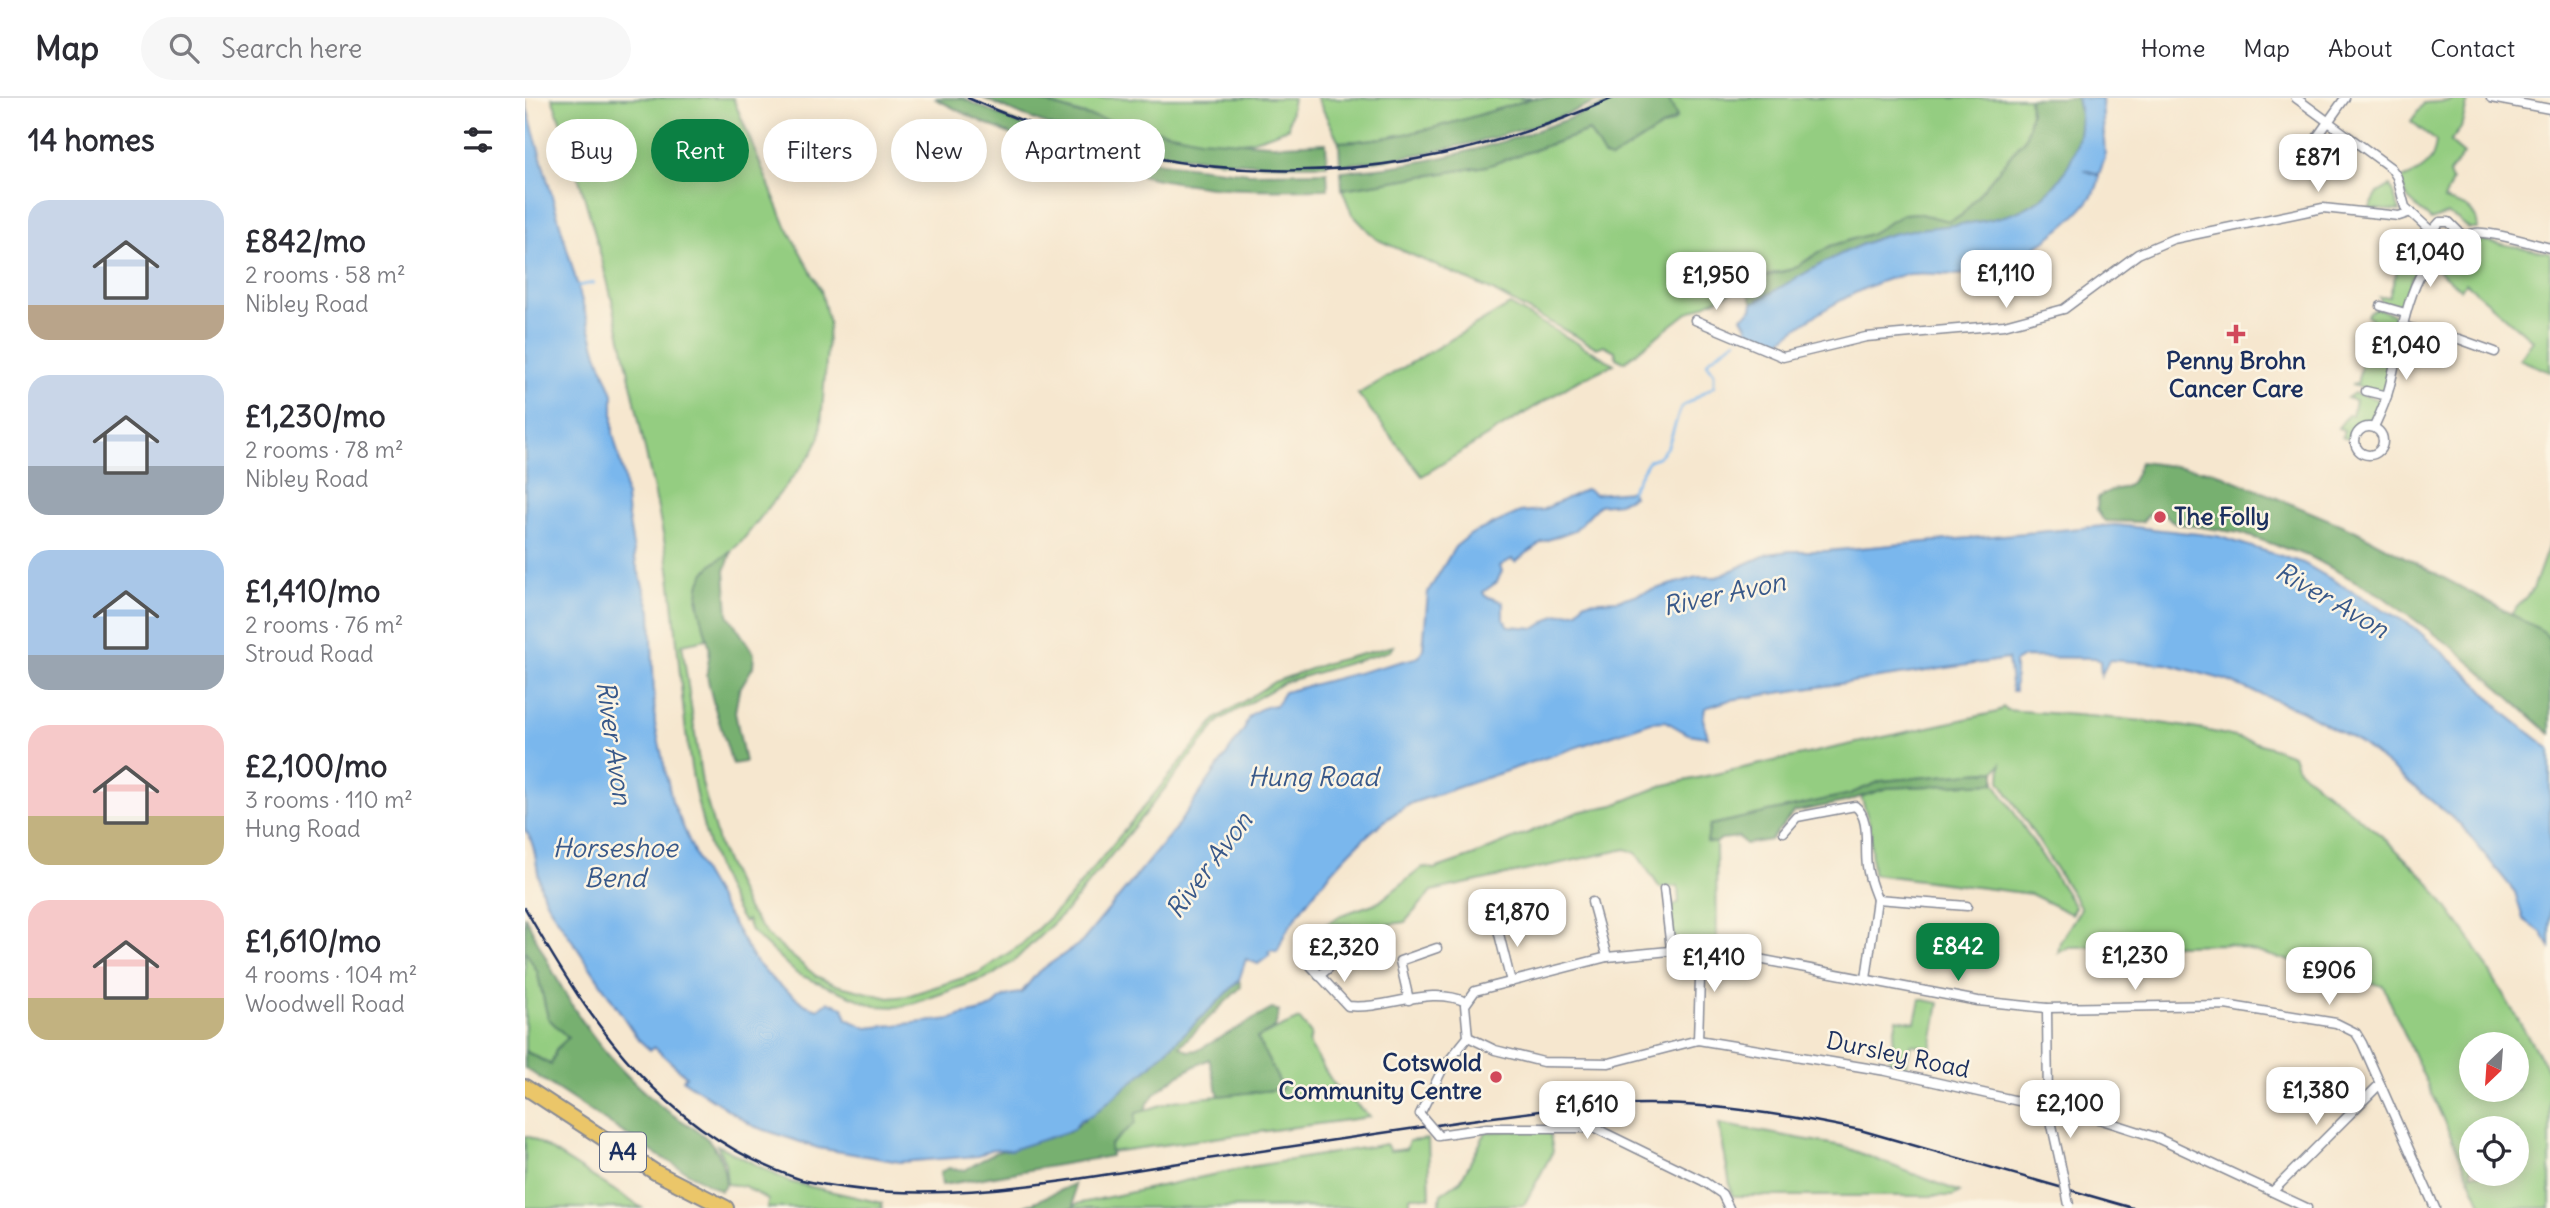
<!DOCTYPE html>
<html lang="en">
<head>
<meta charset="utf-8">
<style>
	:root { --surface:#fff; --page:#f7f7f7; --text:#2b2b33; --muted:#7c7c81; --line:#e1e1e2; --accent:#0b8043 }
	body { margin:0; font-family:Delius,sans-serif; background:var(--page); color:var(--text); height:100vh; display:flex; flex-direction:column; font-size:26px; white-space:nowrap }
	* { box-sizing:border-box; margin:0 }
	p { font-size:23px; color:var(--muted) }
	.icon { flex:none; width:38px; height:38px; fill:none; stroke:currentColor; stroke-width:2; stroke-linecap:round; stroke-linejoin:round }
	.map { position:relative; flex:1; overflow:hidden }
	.drawer { display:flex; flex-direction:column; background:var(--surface); width:525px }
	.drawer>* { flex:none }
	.guide { position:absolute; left:21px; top:21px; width:665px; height:63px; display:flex; gap:14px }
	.needle { width:46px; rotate:205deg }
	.controls { position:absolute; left:1934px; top:934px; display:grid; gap:14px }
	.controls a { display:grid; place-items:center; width:70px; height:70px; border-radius:50%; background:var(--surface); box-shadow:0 4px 18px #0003; font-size:35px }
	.price { position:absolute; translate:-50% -60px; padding:0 16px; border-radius:14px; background:#fff; color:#222; font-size:23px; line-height:46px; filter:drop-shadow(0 2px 4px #0008) }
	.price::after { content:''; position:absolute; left:50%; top:42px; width:21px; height:16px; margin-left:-10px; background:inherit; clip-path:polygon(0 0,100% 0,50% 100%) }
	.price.current { background:var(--accent); color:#fff }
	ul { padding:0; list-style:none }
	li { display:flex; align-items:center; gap:21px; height:175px; padding:0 28px }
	li span { display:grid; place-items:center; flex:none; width:196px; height:140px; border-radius:21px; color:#555 }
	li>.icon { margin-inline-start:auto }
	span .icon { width:84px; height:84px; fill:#fffc; stroke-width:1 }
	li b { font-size:30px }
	h2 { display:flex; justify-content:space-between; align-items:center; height:84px; padding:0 28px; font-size:30px }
	.chip { padding:0 24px; border-radius:32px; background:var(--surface); box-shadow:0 4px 18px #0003; font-size:24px; line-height:63px }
	.chip.current { background:var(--accent); color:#fff }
	header { display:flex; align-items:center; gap:42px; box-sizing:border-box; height:98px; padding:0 35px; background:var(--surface); border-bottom:2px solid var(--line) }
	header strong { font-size:33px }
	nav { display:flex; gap:38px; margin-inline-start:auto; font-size:24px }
	.search { width:490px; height:63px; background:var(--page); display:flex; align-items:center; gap:18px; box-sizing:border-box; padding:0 24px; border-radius:38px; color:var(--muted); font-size:26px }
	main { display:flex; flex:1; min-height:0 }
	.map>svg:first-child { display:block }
	.green { fill:#94cd81; stroke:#587e70; stroke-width:2; fill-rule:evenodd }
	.forest { fill:#77b06f; stroke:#497066; stroke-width:2 }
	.water { fill:#7ab7ed; stroke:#4a73a6; stroke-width:2 }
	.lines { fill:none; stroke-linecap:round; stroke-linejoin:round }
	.stream { stroke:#7ab7ed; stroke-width:2.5 }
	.minor-casing { stroke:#888b96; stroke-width:11 }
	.trunk-casing { stroke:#888b96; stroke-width:18 }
	.minor { stroke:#fff; stroke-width:8 }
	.trunk { stroke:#ebc669; stroke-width:14 }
	.rail { stroke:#1b2f5e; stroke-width:2.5 }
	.minor-bridge-casing { stroke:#888b96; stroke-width:11; stroke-linecap:butt }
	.minor-bridge { stroke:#fff; stroke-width:8 }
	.poi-dot { fill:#d1495b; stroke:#fcf5e5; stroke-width:2.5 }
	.labels { text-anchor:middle; stroke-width:5; stroke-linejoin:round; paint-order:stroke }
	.shield { fill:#fcf5e5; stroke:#5e6a86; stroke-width:2 }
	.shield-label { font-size:23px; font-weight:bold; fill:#1b2f5e }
	.poi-label { font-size:24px; font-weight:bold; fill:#1b2f5e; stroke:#fcf5e5 }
	.street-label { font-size:24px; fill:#1b2f5e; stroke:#fcf5e5 }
	.water-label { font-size:26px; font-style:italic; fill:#385889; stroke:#fcf5e5 }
</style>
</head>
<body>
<header>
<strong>Map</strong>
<div class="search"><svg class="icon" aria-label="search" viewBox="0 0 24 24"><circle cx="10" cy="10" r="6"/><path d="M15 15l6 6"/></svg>Search here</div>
<nav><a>Home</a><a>Map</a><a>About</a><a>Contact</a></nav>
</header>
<main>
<section class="drawer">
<h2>14 homes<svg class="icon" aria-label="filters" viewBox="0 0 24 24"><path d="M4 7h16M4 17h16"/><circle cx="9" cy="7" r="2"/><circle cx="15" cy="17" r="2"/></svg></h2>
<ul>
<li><span style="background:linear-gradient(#c9d6e8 75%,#b9a48a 0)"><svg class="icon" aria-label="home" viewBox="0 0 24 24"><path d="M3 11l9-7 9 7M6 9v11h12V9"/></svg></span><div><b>£842/mo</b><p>2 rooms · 58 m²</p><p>Nibley Road</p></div></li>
<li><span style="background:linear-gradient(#c9d6e8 65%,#9aa5b1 0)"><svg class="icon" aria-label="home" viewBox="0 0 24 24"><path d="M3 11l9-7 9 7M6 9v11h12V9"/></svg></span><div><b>£1,230/mo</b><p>2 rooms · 78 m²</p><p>Nibley Road</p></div></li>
<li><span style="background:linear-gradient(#a9c7e8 75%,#9aa5b1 0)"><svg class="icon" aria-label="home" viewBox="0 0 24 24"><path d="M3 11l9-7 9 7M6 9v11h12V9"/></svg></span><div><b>£1,410/mo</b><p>2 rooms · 76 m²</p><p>Stroud Road</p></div></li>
<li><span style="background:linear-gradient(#f6c9c9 65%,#c2b280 0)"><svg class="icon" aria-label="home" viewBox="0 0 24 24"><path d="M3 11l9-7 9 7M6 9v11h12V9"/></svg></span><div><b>£2,100/mo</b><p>3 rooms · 110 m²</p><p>Hung Road</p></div></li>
<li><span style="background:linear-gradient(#f6c9c9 70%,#c2b280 0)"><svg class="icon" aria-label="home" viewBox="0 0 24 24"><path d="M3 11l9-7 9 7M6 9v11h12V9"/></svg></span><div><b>£1,610/mo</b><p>4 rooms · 104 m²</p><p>Woodwell Road</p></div></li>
</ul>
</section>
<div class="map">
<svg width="2025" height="1110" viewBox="0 0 2025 1110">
	<rect width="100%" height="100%" fill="#fcf5e5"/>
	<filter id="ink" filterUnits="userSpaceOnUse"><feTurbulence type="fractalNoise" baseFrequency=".0143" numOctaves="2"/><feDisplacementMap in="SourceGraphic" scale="14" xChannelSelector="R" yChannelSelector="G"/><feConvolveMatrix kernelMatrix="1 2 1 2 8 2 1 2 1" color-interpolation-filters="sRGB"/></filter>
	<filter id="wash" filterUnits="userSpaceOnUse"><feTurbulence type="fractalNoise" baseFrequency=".00686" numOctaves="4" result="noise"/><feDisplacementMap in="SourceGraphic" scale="28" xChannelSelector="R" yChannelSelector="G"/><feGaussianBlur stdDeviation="1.57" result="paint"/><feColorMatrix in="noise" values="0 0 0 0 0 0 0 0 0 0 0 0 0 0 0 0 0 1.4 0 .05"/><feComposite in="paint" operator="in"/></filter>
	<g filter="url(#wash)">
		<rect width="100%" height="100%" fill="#f6e7cf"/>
		<!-- green -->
		<g class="green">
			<path d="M27 0H208L260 126 296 192 304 226 295 339 287 355 216 444 180 476 172 500 182 541 157 546 177 685 194 748 222 811 244 839 291 878 311 887 364 900 382 898 453 875 497 846 543 801 691 621 749 584 802 565 868 548 865 553 760 584 695 622 542 812 489 863 466 878 390 905 374 909 350 908 272 876 226 833 222 822 219 824 216 820C155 717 160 587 144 471 138 430 128 388 119 347 95 229 68 113 27 0Z"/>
			<path d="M507 0H768L763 30C749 35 732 43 717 44 661 49 560 18 507 0Z"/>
			<path d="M792 0H1008C945 20 881 42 814 44Z"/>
			<polygon points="1143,0 1504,0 1506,14 1501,39 1436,118 1424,123 1391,115 1379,116 1345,136 1294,154 1268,171 1248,175 1162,215 1099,264 1091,260 1090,253 1079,247 1072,250 966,192 851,141 827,116 817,91 962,68 1065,33 1079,58 1148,24 1152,19"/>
			<path d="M1929 0 1943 2 1936 30 1925 44 1939 56 1924 76 1927 83 1919 102C1938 107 1952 110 1953 131H1944L1933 121 1922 116 1906 122 1883 101 1875 82C1897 73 1909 67 1911 43L1886 23 1899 5 1925 3Z"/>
			<polygon points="1865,88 1875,113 1844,111 1853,95"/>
			<polygon points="1954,142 2025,155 2025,274 1994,261 2008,243 1941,185 1935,191 1908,168 1938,146"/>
			<polygon points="1876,159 1887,161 1896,170 1887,180 1878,205 1870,209 1858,206 1854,199 1864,199"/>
			<polygon points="985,207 1089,266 1049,285 897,378 833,296"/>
			<polygon points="1851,210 1872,218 1874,222 1860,291 1853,294 1826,287 1832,286 1847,220 1842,218 1843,215"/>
			<polygon points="1829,295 1852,301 1855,306 1847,325 1835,329 1823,341 1817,339 1819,332 1813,330 1823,317 1827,317 1830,302 1822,300"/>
			<polygon points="2025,444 2025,586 1985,517 2008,491"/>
			<path d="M1478 609 1482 612C1580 619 1676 622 1768 657L1773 671 1858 739 1902 782 1948 845 2025 976V1110H1958L1858 888 1702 846 1544 849 1533 855 1535 844 1556 810 1475 683 1476 666 1470 673 1356 683 1325 696 1185 727 1182 744 1191 745 1192 847 1159 845 1148 838 1146 810 1154 804 1153 788 1135 790 1111 755 1101 751 907 793 880 824 830 831 827 827 812 826 785 843 782 839 816 817 854 804 898 769 909 771 947 758 1053 714 1089 707 1136 688 1472 614ZM1946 947H1992V992H1946ZM1946 1031H1992V1076H1946Z"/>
			<polygon points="1470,685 1550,809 1546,816 1506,796 1348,776 1344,724 1336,698 1362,690"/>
			<polygon points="0,852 12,873 23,920 43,940 27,967 0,953"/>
			<polygon points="1395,901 1414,905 1406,951 1386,946 1380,971 1363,966 1372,921 1390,924"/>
			<polygon points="774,921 786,936 784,946 808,985 845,1019 585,1054 585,1047 606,1028 611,1015 648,1003 757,991 732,940"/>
			<polygon points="1194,1026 1317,1048 1435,1094 1428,1098 1207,1098"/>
			<polygon points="1024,1031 1028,1053 999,1107 914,1108 916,1096 936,1082 961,1034"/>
			<polygon points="0,1038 7,1040 117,1110 0,1110"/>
			<polygon points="903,1041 905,1099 885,1099 885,1109 550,1110 551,1106 724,1069 861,1046 865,1053 881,1051 884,1043"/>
			<polygon points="192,1047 265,1084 357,1105 357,1110 242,1110 243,1102 219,1088 202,1086 200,1065"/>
		</g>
		<!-- forest -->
		<g class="forest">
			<path d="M409 0H437L504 30 636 65 724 75 802 74 803 91C765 91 725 93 686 89 590 78 495 46 409 0Z"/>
			<path d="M458 0H507L554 16 675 41 757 47 801 45 802 67C684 68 565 52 458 0Z"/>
			<path d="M1008 0H1081C996 38 907 58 815 67L814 44C881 42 945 20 1008 0Z"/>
			<path d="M1094 0H1143L1152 19 1086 61 1079 58 1064 33 962 68 817 91 816 73C914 68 1004 39 1094 0Z"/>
			<path d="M1504 0H1552C1558 20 1556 38 1548 57 1515 140 1424 119 1357 139 1310 154 1270 183 1228 205L1220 189 1225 183 1268 171 1305 148 1345 136 1379 116 1391 115 1424 123 1436 118 1501 39 1506 14Z"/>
			<path d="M1615 364 1687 373 1831 433 2018 533 2025 542V636L1929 550 1854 496 1786 459 1715 435 1649 425 1637 413 1623 417 1617 424 1579 423 1572 412 1573 400C1595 381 1603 404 1615 364Z"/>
			<path d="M206 455 200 473 203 516 229 556 228 569 214 592 210 614 220 664 208 666 205 659C198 633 185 602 182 575 182 566 186 556 184 548 175 509 157 478 206 455Z"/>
			<polygon points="1470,673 1470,685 1362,690 1320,704 1269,714 1245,742 1220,746 1214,739 1196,741 1191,745 1182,744 1185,727 1325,696 1356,683"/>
			<path d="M0 818C37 895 65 949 132 1005 166 1034 197 1034 201 1086L195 1093 129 1055 0 970V953L26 967 31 951 43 940 23 920 12 873 0 852Z"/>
			<path d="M714 882 716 889 655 948 663 953 673 952 747 911 754 913 750 930 732 940 758 991 694 998 684 961C661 972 629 989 619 1013L611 1015 610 1025 585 1047 586 1058 417 1087 415 1074 424 1070 440 1072 469 1055 544 1034 620 973Z"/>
			<polygon points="549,1086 549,1110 496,1110"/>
		</g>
		<!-- water -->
		<g class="water">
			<path d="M1552 0H1577L1580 60 1574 76 1559 72 1574 78C1576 107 1503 159 1477 166L1472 163C1444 188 1409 170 1378 177 1340 185 1279 221 1251 247L1241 237 1228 239 1217 219 1227 211 1228 205C1268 183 1307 157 1351 141 1419 116 1513 144 1548 57 1556 38 1558 20 1552 0Z"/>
			<path d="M0 3 72 256 88 296V335L99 379 103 419 111 466 126 513 130 626 147 703 178 775 230 863 249 883 281 907 293 911 303 904 318 909 322 921 342 930 427 921C438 915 448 916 460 912 478 906 468 898 496 895L513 874 557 844 650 731 720 630C721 615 737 609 751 607L759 594 894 559 898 551 903 494 930 449 946 436 995 414 1017 412 1061 391 1070 396 1106 393 1108 398 1094 405 1074 407 1050 432 1017 444 990 464 987 461 975 468 977 473 972 484 958 494 960 498 978 504V521L984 528 1011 530 1031 517 1053 513 1059 504 1093 502 1172 479H1192L1243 456 1265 453H1301L1590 427 1692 438 1778 465 1889 529 1953 586 1978 614 2025 651V849L2016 834 1998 821 1990 794 1936 727 1837 646 1775 612 1700 582 1642 566 1584 562 1576 578 1575 563 1570 560 1499 559 1490 564V593H1487L1483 561 1205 602 1180 610 1178 621 1183 639 1163 636 1140 623 1126 624 887 705C840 730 790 789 761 834 757 840 756 847 752 854L747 852 743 854 745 857 733 866 721 861 714 882 701 896 620 973 566 1018 555 1022 548 1032 486 1052 467 1051 453 1058 375 1064 293 1050 228 1028 158 982 161 978 129 949 125 952 113 941 22 805C9 782 15 751 0 732Z"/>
		</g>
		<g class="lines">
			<!-- stream -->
			<g class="stream">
				<polyline points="52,188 69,185"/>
				<polyline points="1216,238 1224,231"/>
				<polyline points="1105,394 1124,362 1133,359 1143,348 1156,309 1189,288 1189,275 1182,265 1185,261 1211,242"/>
			</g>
		</g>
	</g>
	<g filter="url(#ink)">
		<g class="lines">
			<!-- minor casing -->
			<g class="minor-casing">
				<g id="minor">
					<polyline points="1771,0 1866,70 1872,79 1880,109 1922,148"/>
					<polyline points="1966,0 2025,11"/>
					<polyline points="1771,69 1820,0"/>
					<polyline points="1907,133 1915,124 1924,124 1939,139"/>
					<polyline points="1856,208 1880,215"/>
					<polyline points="1170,222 1258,259 1341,239 1479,227 1539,211 1613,156 1648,141 1798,110 1874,118 1886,114"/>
					<polyline points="1877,228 1934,241 1970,254"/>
					<polyline points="1841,293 1862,298"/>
					<circle cx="1844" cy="343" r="14"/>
					<path d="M1849 329C1854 318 1860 306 1863 294 1879 241 1879 147 1951 135 1965 133 2009 146 2025 150"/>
					<path d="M1259 734 1272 719 1330 708C1346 720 1339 749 1342 768 1343 779 1348 791 1352 801"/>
					<polyline points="1139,791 1146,851"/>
					<polyline points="1067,804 1082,859"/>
					<polyline points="971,824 986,884"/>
					<path d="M785 867 823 908C862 912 905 887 941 904"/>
					<polyline points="794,878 804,870"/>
					<polyline points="1341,881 1352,801 1442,808"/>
					<polyline points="884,902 875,863 912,850"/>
					<polyline points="1522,910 1523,1009 1539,1082"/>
					<polyline points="943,939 970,952 1018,964 1084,965 1173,942 1361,973 1577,1022 1630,1039 1782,1110"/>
					<polyline points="1173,942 1176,850"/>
					<polyline points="895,1016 918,970 943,939 940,907 950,893 1082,859 1176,850 1453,903 1522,910 1700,907 1811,925 1831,935 1837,945 1910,1110"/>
					<polyline points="913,1037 962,1030 1070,1030 1178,1083 1197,1096 1204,1110"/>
					<polyline points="1748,1093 1855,986"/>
				</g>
			</g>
			<!-- trunk casing -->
			<g class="trunk-casing">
				<polyline id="trunk" points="0,989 130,1074 201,1110"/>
			</g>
			<!-- minor -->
			<use href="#minor" class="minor"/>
			<!-- trunk -->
			<use href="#trunk" class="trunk"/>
			<!-- rail -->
			<g class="rail">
				<path d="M443 0C657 98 874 95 1088 0"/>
				<path d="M0 810C67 929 140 1036 277 1082 397 1110 527 1085 648 1066 740 1052 832 1038 925 1025 991 1016 1056 1006 1123 1006 1194 1006 1265 1017 1335 1032L1608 1110"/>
			</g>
			<!-- minor-bridge casing -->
			<g class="minor-bridge-casing">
				<g id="minor-bridge">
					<polyline points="895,1016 913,1037"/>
					<polyline points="1539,1082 1544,1107"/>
				</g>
			</g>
			<!-- minor-bridge -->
			<use href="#minor-bridge" class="minor-bridge"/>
		</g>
	</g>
	<!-- markers -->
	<g class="poi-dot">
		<path d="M1707.5 225.5h7v7h7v7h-7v7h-7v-7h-7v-7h7z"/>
		<circle cx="1635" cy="419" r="7"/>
		<circle cx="971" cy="979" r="7"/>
	</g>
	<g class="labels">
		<!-- shield labels -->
		<rect class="shield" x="75" y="1034.5" width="46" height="39" rx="5"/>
		<g class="shield-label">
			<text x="98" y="1062">A4</text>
		</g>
		<!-- poi labels -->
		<g class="poi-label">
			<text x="1711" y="271">Penny Brohn<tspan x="1711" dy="28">Cancer Care</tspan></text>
			<text x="1649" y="427" text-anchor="start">The Folly</text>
			<text x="957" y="973" text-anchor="end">Cotswold<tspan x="957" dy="28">Community Centre</tspan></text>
		</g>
		<!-- street labels -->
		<g class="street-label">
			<text transform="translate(1373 957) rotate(12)" y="8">Dursley Road</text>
		</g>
		<!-- water labels -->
		<g class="water-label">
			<text transform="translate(1199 496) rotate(-12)" y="9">River Avon</text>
			<text transform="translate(1807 502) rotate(30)" y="9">River Avon</text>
			<text transform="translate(89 645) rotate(82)" y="9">River Avon</text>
			<text x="788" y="688">Hung Road</text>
			<text x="90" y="759">Horseshoe<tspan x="90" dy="30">Bend</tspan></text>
			<text transform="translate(684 767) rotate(-53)" y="9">River Avon</text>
		</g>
	</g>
</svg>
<div class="controls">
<a><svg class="needle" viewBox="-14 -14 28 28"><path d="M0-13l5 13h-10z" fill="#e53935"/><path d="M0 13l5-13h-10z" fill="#7c7c81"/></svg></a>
<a><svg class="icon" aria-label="locate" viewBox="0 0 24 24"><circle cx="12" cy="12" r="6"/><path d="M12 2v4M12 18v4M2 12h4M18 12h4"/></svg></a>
</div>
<b class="price" style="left:1793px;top:96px">£871</b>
<b class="price" style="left:1905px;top:191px">£1,040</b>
<b class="price" style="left:1481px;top:212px">£1,110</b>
<b class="price" style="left:1191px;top:214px">£1,950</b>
<b class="price" style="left:1881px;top:284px">£1,040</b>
<b class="price" style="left:992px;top:851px">£1,870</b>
<b class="price current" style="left:1433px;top:885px">£842</b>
<b class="price" style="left:819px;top:886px">£2,320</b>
<b class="price" style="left:1610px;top:894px">£1,230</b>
<b class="price" style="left:1189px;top:896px">£1,410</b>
<b class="price" style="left:1804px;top:909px">£906</b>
<b class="price" style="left:1791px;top:1029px">£1,380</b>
<b class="price" style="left:1545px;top:1042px">£2,100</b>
<b class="price" style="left:1062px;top:1043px">£1,610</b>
<div class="guide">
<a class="chip">Buy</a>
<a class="chip current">Rent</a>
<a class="chip">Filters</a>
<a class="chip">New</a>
<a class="chip">Apartment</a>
</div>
</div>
</main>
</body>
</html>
